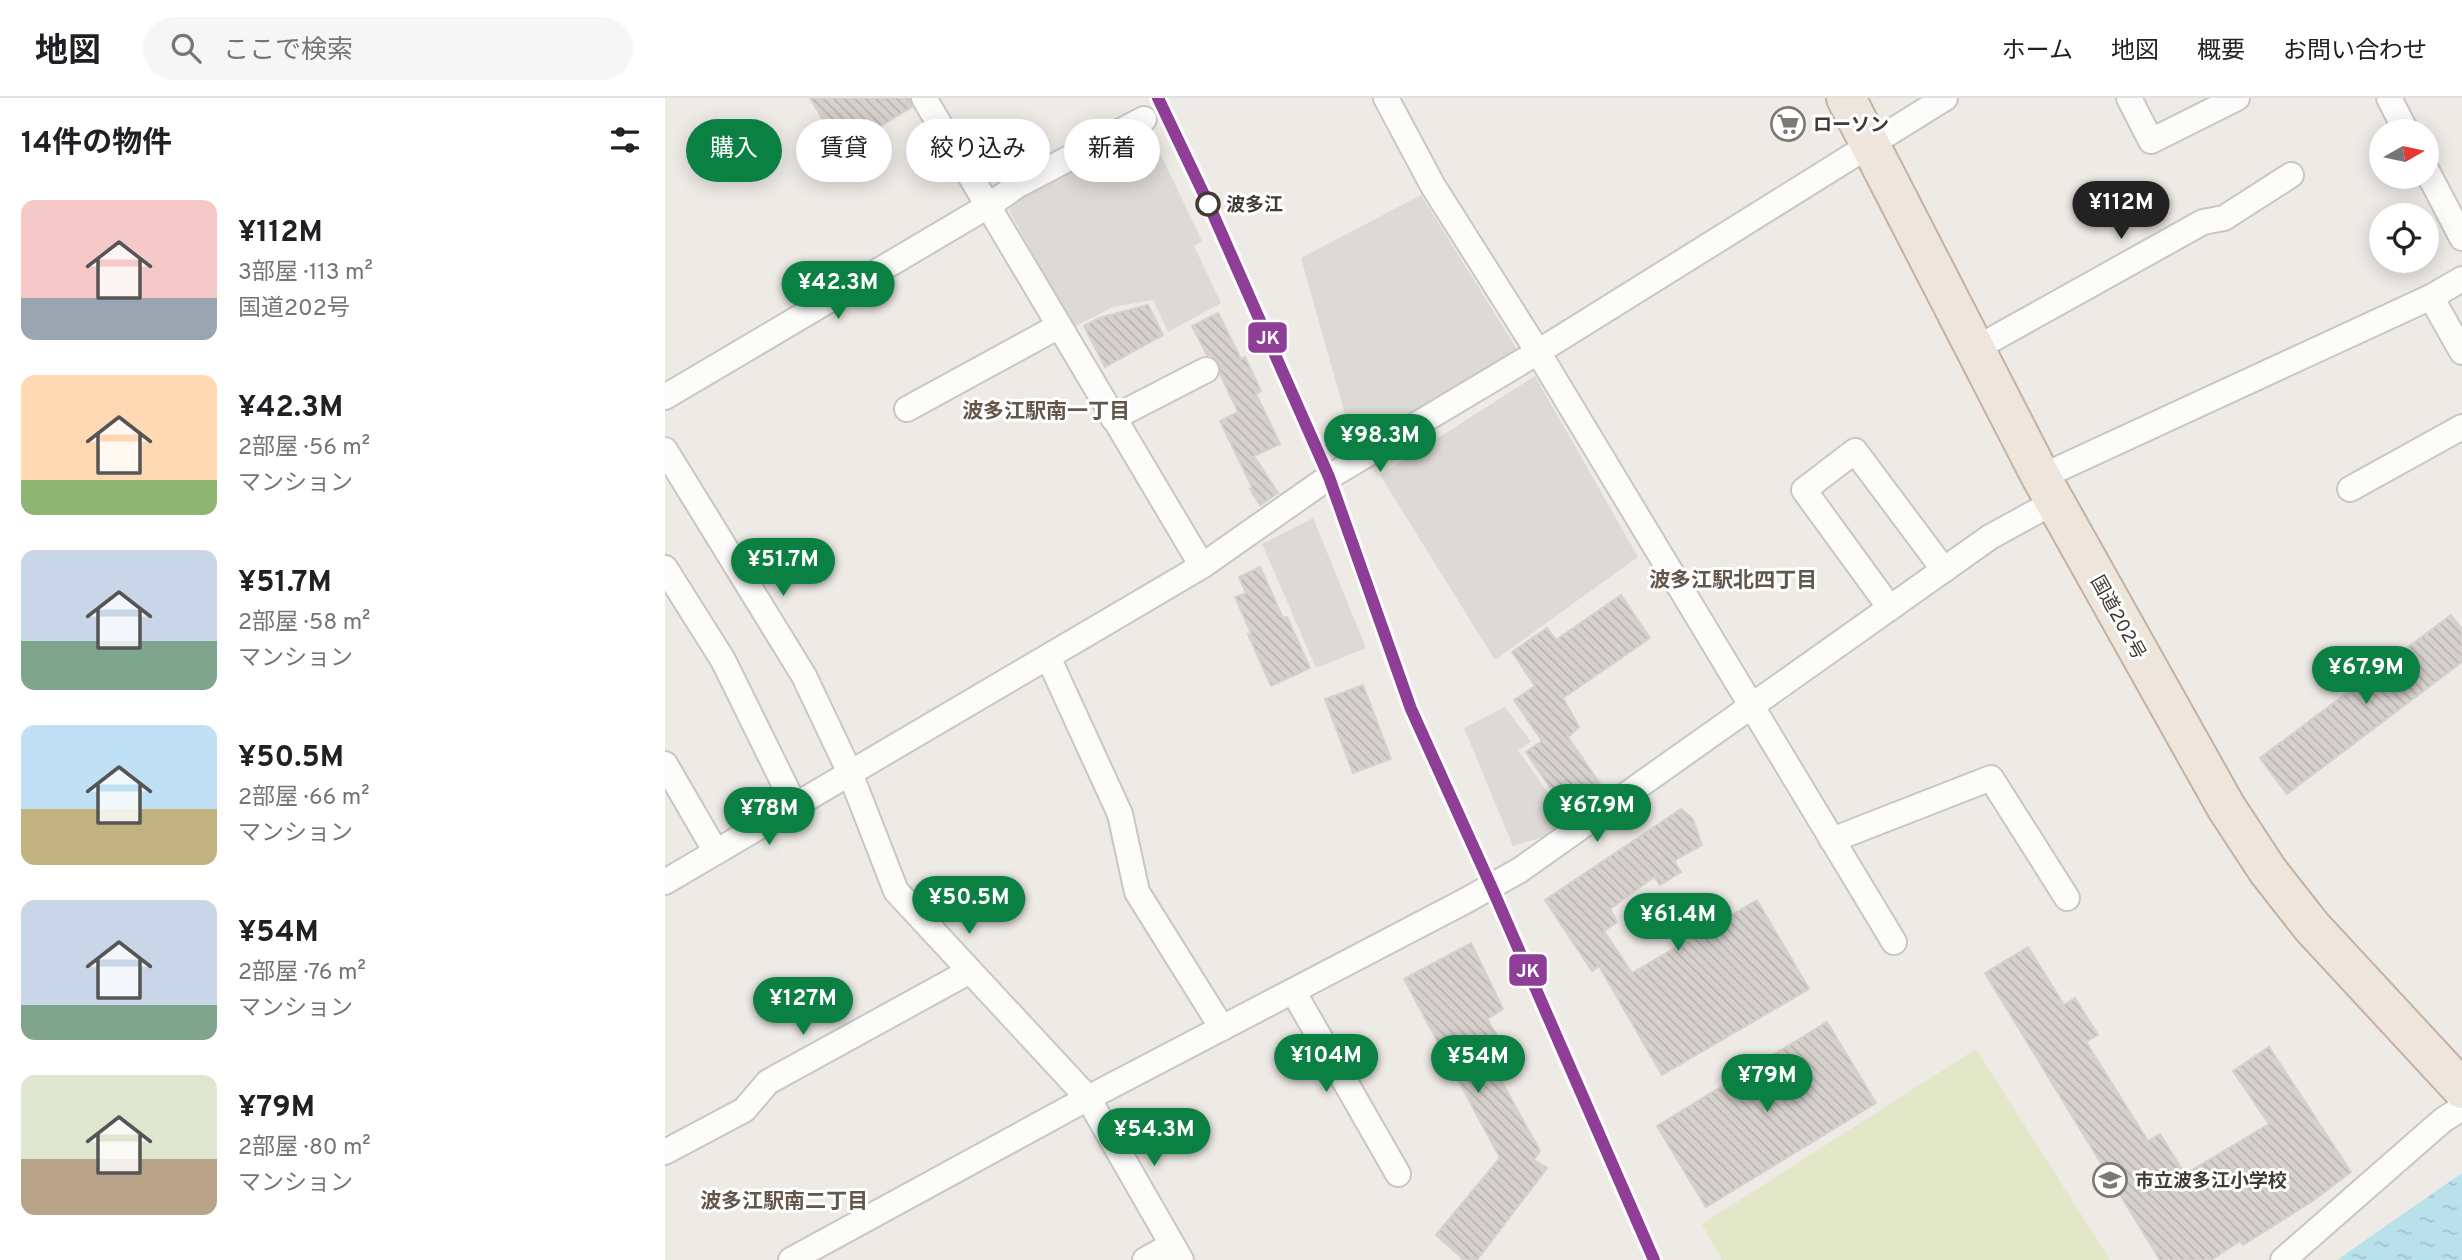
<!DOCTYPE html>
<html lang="ja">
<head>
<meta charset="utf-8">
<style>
	:root { --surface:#fff; --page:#f6f6f6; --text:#202124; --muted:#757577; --line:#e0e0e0; --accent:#0b8043 }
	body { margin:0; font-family:Overpass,"Noto Sans JP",sans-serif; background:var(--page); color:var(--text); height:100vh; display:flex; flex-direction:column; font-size:26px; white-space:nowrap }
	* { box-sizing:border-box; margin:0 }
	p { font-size:23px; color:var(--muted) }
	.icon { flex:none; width:38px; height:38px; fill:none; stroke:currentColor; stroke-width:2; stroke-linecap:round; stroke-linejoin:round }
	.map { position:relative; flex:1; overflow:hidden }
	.details { display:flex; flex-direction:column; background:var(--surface); width:665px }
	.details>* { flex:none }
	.top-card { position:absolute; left:21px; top:21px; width:665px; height:63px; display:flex; gap:14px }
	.needle { width:46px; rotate:81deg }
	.tools { position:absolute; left:1704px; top:21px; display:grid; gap:14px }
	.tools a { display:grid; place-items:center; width:70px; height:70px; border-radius:50%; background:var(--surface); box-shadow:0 4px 18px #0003; font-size:35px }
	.price { position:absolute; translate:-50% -60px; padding:0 16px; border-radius:24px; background:var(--accent); color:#fff; font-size:23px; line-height:46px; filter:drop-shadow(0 2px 4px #0008) }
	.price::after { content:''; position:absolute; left:50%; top:42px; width:21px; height:16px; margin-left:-10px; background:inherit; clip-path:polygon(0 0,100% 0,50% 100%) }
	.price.on { background:#222; color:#fff }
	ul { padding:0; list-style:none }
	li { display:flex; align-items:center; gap:21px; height:175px; padding:0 21px }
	li span { display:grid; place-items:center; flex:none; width:196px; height:140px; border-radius:14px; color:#555 }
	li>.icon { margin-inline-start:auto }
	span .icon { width:84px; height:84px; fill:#fffc; stroke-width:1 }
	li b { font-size:30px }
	h2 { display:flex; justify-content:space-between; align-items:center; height:84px; padding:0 21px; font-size:30px }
	.pill { padding:0 24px; border-radius:32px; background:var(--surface); box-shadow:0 4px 18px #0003; font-size:24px; line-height:63px }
	.pill.on { background:var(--accent); color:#fff }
	header { display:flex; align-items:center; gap:42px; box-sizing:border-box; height:98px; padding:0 35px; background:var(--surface); border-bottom:2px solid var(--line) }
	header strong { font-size:33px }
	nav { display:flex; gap:38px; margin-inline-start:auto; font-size:24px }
	.search { width:490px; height:63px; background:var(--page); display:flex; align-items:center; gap:18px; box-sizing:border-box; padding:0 24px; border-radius:38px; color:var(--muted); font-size:26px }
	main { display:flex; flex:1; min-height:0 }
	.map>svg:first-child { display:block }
	.garden { fill:#e1e7c7 }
	.parking { fill:#ddd9d6 }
	.water { fill:url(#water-ripples) }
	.building { fill:url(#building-back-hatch); stroke:#d6d1cc; stroke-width:2 }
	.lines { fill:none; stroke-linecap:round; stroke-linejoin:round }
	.minor-casing { stroke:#cac6c3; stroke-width:28 }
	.trunk-casing { stroke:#c5b1a2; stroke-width:42 }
	.minor { stroke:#fcfcfb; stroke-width:24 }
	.trunk { stroke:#eee5dd; stroke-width:38 }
	.rail-1-casing { stroke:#fff; stroke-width:18 }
	.rail-1 { stroke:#8f3e97; stroke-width:12 }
	.stop-dot { fill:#fff; stroke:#433a34; stroke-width:3.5 }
	.labels { text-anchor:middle; stroke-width:6; stroke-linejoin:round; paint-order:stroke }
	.poi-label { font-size:19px; font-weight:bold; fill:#433a34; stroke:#fff; text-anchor:start }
	.stop-label { font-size:19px; font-weight:bold; fill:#433a34; stroke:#fff; text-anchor:start }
	.street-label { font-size:19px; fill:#433a34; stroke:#fff }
	.neighbourhood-label { font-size:21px; font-weight:bold; fill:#65564b; stroke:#fff }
	.line-badge { stroke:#fff; stroke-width:2.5 }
	.badge-label { font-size:19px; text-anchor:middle; font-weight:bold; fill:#fff }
</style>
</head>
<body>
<header>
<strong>地図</strong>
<div class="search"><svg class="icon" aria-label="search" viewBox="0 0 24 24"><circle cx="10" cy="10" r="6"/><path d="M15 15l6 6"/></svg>ここで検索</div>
<nav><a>ホーム</a><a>地図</a><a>概要</a><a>お問い合わせ</a></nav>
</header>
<main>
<section class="details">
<h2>14件の物件<svg class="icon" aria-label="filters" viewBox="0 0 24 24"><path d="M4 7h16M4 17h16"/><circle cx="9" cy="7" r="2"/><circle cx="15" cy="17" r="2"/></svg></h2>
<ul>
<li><span style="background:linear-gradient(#f6c9c9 70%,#9aa5b1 0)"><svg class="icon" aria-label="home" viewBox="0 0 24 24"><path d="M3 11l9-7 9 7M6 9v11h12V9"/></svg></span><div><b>¥112M</b><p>3部屋 · 113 m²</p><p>国道202号</p></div></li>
<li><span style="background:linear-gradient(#ffd9b3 75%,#8fb573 0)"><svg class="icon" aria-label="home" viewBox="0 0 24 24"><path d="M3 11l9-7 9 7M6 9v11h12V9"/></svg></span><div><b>¥42.3M</b><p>2部屋 · 56 m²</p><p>マンション</p></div></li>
<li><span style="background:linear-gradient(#c9d6e8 65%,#7fa58c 0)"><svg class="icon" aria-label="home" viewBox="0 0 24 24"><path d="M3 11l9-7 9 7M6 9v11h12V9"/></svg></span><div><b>¥51.7M</b><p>2部屋 · 58 m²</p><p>マンション</p></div></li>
<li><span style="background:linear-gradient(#bfe0f5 60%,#c2b280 0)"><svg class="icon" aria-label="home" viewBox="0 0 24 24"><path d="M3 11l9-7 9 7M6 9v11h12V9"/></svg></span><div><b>¥50.5M</b><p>2部屋 · 66 m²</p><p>マンション</p></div></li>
<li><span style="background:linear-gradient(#c9d6e8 75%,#7fa58c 0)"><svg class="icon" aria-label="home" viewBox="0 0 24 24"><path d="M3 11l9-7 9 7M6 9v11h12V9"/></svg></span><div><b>¥54M</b><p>2部屋 · 76 m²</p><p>マンション</p></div></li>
<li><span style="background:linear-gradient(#dfe7d0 60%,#b9a48a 0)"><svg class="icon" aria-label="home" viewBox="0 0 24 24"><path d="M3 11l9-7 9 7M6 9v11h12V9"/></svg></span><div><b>¥79M</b><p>2部屋 · 80 m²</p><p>マンション</p></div></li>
</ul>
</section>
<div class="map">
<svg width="1797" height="1162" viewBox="0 0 1797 1162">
	<defs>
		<pattern id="water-ripples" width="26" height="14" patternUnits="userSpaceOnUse" patternTransform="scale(1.75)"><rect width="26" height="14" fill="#b8e1eb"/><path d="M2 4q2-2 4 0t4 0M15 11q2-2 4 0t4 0" fill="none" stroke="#9fc2ca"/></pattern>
		<pattern id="building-back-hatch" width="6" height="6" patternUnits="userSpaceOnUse" patternTransform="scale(1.75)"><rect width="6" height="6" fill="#d6d1cd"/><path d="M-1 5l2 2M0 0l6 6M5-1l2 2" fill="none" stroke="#b9b4b1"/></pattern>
	</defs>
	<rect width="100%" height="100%" fill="#eeeae6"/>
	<!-- garden -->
	<polygon class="garden" points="1311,951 1445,1162 1057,1162 1037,1126"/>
	<!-- parking -->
	<g class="parking">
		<polygon points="484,32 537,143 529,148 556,205 503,234 488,202 448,209 407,230 344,112 352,96"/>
		<polygon points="756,97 855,256 689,348 636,160"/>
		<polygon points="870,278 973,459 830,562 715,377"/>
		<polygon points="648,420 701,550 651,570 597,446"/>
		<polygon points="840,609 866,644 853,652 902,722 882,738 848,748 799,630"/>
	</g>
	<!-- water -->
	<polygon class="water" points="1797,1075 1797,1162 1672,1162"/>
	<!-- building -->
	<g class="building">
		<polygon points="145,0 244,0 247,9 176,52"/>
		<polygon points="483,207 498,237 440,269 419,228 434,220"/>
		<polygon points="553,215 576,261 580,259 596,293 591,296 615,346 589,358 613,395 595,407 585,391 587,389 555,323 573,314 555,276 554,265 546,257 542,257 527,228"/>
		<polygon points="595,469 618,520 622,519 645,570 606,588 583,536 586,535 570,499 581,495 574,479"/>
		<polygon points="956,497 985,540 898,600 914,629 903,639 940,693 905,719 861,654 877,643 849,602 870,588 847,554 882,530 891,542"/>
		<polygon points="1786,517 1797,531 1797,564 1622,696 1595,660"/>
		<polygon points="698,587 726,661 688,675 660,601"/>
		<polygon points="1016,711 1028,721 1037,747 1009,763 1016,774 995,787 989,779 945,811 952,824 939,833 967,875 1092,802 1144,891 997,977 934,868 927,873 880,802"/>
		<polygon points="806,845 838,911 822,921 837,945 821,955 875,1053 869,1062 882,1070 812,1162 799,1162 771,1137 835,1060 739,881"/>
		<polygon points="1363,849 1399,907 1410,900 1433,937 1421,944 1483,1043 1495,1036 1520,1076 1604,1026 1568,973 1604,949 1686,1074 1649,1102 1578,1147 1575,1143 1546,1162 1495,1162 1320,875"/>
		<polygon points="1162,924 1211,1005 1041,1109 992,1028"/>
	</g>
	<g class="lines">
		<!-- minor casing -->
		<g class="minor-casing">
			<g id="minor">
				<polyline points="259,0 537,468"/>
				<polyline points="721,0 768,88 873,254 1229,844"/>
				<polyline points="1464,0 1486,43 1572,0"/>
				<polyline points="1724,0 1741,33"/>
				<polyline points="1762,73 1797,140"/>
				<polyline points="1766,199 1797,254"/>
				<polyline points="1310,251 1538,124 1559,120 1626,77"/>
				<polyline points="0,299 323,108 353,87 479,21"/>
				<polyline points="242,311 394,228"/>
				<polyline points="448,320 541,272"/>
				<polyline points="0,352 139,578 185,675 231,793 423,1000 516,1162"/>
				<polyline points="1376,379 1766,199 1797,181"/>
				<polyline points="1685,391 1797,329"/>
				<polyline points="0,470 58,562 130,708"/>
				<polyline points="1225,510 1139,392 1190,353 1279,472"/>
				<polyline points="383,559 455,716 472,794 557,930"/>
				<polyline points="0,666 51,754"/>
				<polyline points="1167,742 1326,680 1402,800"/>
				<polyline points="0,784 537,468 664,379 873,254 1280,0"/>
				<polyline points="628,893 733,1076"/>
				<polyline points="0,1054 79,1012 103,984 305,873"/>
				<polyline points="126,1162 423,1000 802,802 855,772 1325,439 1389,404"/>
				<polyline points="480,1162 507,1147"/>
				<polyline points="1618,1162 1778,1022 1797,1010"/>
			</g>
		</g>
		<!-- trunk casing -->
		<g class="trunk-casing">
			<polyline id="trunk" points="1181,0 1376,379 1561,709 1603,773 1647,829 1797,991"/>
		</g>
		<!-- minor -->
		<use href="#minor" class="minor"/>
		<!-- trunk -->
		<use href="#trunk" class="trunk"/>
		<!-- rail-1 casing -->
		<g class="rail-1-casing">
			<polyline id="rail-1" points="493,0 544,107 664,379 746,611 826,788 989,1162"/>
		</g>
		<!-- rail-1 -->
		<use href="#rail-1" class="rail-1"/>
	</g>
	<!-- icons -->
	<defs>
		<g id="supermarket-ring" transform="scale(1.75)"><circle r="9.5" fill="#fff" stroke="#7f7872" stroke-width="1.5"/><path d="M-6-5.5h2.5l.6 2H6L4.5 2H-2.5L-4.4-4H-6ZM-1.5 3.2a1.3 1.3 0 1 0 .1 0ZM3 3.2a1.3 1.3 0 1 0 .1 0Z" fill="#7f7872"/></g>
		<g id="school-ring" transform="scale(1.75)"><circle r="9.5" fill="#fff" stroke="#7f7872" stroke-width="1.5"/><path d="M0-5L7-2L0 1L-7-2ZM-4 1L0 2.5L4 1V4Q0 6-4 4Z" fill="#7f7872"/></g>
	</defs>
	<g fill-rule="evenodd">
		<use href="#supermarket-ring" x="1123" y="26"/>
		<use href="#school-ring" x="1445" y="1082"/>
	</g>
	<!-- markers -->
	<circle class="stop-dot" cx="543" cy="106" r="11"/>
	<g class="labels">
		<!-- poi labels -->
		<g class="poi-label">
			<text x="1148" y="33">ローソン</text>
			<text x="1470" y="1089">市立波多江小学校</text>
		</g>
		<!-- stop labels -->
		<g class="stop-label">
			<text x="561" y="113">波多江</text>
		</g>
		<!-- street labels -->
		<g class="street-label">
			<text transform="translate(1454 519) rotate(61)" y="7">国道202号</text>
		</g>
		<!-- neighbourhood labels -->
		<g class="neighbourhood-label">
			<text x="381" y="320">波多江駅南一丁目</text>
			<text x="1068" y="489">波多江駅北四丁目</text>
			<text x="119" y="1110">波多江駅南二丁目</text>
		</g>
	</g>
	<g class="line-badge">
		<rect x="582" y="223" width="41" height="33" rx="7" fill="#8f3e97"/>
		<rect x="843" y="855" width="40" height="34" rx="7" fill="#8f3e97"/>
	</g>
	<g class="badge-label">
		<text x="603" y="246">JK</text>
		<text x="863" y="879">JK</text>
	</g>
</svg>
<div class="tools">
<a><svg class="needle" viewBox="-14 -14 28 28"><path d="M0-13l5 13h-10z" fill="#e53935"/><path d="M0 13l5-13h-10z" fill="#757577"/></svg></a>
<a><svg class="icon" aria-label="locate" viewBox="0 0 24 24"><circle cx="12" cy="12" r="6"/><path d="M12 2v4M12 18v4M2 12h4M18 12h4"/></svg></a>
</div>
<b class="price on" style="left:1456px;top:143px">¥112M</b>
<b class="price" style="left:173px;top:223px">¥42.3M</b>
<b class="price" style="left:715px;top:376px">¥98.3M</b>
<b class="price" style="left:118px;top:500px">¥51.7M</b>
<b class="price" style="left:1701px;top:608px">¥67.9M</b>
<b class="price" style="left:932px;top:746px">¥67.9M</b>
<b class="price" style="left:104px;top:749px">¥78M</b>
<b class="price" style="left:304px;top:838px">¥50.5M</b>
<b class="price" style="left:1013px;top:855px">¥61.4M</b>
<b class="price" style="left:138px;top:939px">¥127M</b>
<b class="price" style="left:661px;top:996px">¥104M</b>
<b class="price" style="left:813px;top:997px">¥54M</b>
<b class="price" style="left:1102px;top:1016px">¥79M</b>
<b class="price" style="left:489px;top:1070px">¥54.3M</b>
<div class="top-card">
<a class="pill on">購入</a>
<a class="pill">賃貸</a>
<a class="pill">絞り込み</a>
<a class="pill">新着</a>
</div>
</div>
</main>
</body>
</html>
